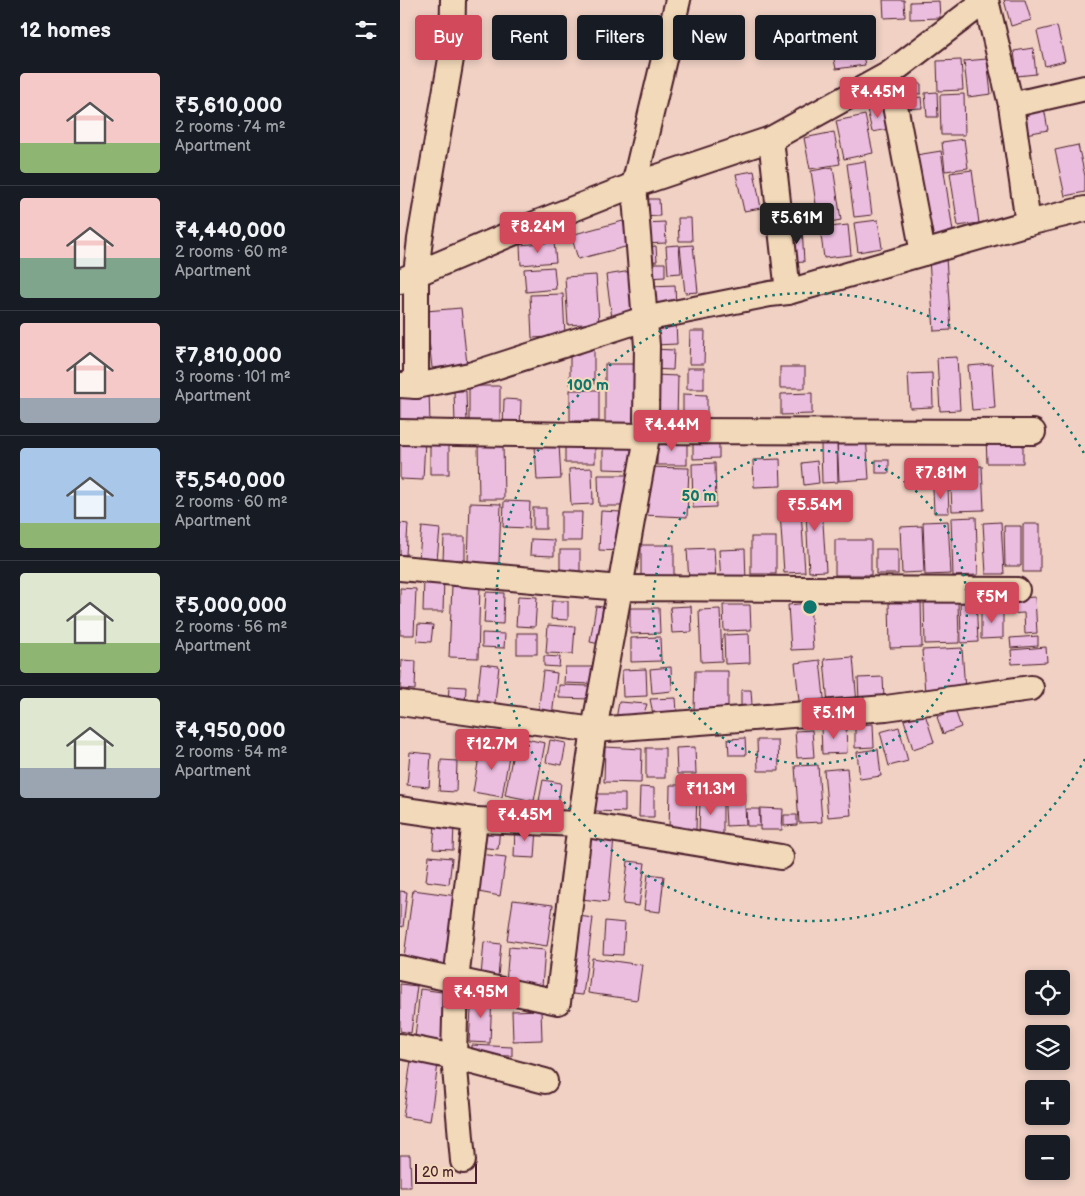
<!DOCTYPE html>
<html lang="en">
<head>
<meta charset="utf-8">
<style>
	:root { --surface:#171b24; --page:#242831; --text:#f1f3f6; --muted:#9ea1a6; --line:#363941; --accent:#d1495b }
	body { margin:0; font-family:"Balsamiq Sans",sans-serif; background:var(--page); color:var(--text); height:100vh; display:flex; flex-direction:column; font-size:19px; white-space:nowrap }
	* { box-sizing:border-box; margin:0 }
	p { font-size:16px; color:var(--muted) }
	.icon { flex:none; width:28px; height:28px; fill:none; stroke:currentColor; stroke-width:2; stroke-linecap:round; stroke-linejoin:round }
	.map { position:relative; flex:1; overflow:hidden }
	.drawer { display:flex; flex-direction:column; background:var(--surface); width:400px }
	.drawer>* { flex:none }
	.top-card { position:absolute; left:15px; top:15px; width:475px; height:45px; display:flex; gap:10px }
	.buttons { position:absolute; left:625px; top:970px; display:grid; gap:10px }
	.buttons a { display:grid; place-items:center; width:45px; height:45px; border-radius:5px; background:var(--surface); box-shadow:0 2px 8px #0003; font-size:25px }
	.scale { position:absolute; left:15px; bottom:12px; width:62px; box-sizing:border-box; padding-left:5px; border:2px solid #4a1f2b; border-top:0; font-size:14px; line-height:18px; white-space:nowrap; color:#4a1f2b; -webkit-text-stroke:4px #f2d9b9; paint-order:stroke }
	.price { position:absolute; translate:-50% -42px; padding:0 11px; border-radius:5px; background:var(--accent); color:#fff; font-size:16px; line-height:32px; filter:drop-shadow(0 1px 2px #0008) }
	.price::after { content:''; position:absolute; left:50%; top:30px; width:15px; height:11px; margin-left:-8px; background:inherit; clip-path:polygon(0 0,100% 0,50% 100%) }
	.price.selected { background:#222; color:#fff }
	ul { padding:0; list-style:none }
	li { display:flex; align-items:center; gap:15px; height:125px; padding:0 20px }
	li+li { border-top:1px solid var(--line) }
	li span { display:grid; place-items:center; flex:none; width:140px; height:100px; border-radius:5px; color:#555 }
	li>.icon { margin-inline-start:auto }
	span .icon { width:60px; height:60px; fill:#fffc; stroke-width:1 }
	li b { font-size:21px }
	h2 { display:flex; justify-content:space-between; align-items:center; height:60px; padding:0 20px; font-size:21px }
	.pill { padding:0 18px; border-radius:5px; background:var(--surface); box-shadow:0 2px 8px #0003; font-size:18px; line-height:45px }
	.pill.selected { background:var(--accent); color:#fff }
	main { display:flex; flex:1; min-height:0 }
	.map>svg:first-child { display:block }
	.building { fill:#ebbddf; stroke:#4a1f2b }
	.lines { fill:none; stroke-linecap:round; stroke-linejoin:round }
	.minor-casing { stroke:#4a1f2b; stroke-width:28 }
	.minor { stroke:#f2d9b9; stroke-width:24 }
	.ring { fill:none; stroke:#0f766e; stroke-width:2.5; stroke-dasharray:2.5 5 }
	.centre { fill:#0f766e; stroke:#f2d9b9; stroke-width:2.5 }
	.ring-label { font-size:15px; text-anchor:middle; font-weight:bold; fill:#0f766e; stroke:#f2d9b9; stroke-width:4; stroke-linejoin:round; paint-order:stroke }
</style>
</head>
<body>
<main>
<section class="drawer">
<h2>12 homes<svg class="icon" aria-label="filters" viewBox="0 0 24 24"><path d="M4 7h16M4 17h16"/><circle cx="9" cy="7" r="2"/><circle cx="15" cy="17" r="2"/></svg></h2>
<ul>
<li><span style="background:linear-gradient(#f6c9c9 70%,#8fb573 0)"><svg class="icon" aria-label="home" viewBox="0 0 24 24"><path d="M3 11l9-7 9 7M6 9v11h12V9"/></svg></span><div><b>₹5,610,000</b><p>2 rooms · 74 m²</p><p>Apartment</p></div></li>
<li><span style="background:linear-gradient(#f6c9c9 60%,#7fa58c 0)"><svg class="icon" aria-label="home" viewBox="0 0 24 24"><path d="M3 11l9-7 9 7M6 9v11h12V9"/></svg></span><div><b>₹4,440,000</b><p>2 rooms · 60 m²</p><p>Apartment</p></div></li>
<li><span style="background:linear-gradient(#f6c9c9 75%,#9aa5b1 0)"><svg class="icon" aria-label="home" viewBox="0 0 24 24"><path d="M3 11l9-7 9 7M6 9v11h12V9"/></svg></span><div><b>₹7,810,000</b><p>3 rooms · 101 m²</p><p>Apartment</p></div></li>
<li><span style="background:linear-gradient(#a9c7e8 75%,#8fb573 0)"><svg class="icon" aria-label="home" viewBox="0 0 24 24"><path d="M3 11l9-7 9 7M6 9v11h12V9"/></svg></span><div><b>₹5,540,000</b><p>2 rooms · 60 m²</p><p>Apartment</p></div></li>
<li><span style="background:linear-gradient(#dfe7d0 70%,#8fb573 0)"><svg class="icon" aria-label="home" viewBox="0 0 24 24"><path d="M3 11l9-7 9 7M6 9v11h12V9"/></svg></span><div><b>₹5,000,000</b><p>2 rooms · 56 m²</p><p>Apartment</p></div></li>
<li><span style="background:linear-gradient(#dfe7d0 70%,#9aa5b1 0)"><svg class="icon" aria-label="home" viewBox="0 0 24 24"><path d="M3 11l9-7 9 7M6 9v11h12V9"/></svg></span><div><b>₹4,950,000</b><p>2 rooms · 54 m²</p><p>Apartment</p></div></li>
</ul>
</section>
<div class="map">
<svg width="685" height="1196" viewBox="0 0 685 1196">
	<rect width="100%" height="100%" fill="#f0d1c4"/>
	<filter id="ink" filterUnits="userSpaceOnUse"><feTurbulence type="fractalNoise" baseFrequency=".02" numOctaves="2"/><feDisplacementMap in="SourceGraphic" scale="10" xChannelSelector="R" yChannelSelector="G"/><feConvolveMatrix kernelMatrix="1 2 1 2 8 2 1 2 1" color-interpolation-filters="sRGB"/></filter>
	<g filter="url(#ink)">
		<!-- building -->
		<g class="building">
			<polygon points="483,0 504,0 505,17 484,18"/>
			<polygon points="604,0 625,0 631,20 611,26"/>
			<polygon points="539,1 540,18 510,19 510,2"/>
			<polygon points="657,26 665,61 645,66 637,31"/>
			<polygon points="457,27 459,42 433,46 430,31"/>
			<polygon points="461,45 465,65 436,69 432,50"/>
			<polygon points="633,48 636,74 617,76 614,51"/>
			<polygon points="587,59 591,94 568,97 564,61"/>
			<polygon points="561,60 563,90 538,91 537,61"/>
			<polygon points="503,83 521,84 521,94 502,93"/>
			<polygon points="537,92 538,117 527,117 525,93"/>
			<polygon points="564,94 565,135 541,135 540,95"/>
			<polygon points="521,97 522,108 503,109 502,99"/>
			<polygon points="643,102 648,130 625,134 620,106"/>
			<polygon points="484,105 489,129 472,132 467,109"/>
			<polygon points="465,115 473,153 444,159 436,121"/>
			<polygon points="434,132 440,164 410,169 404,138"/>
			<polygon points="564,139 568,168 545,171 542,142"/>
			<polygon points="678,145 685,176 685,192 665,196 655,150"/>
			<polygon points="541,151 554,238 522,242 510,156"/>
			<polygon points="465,161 472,215 454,217 447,164"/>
			<polygon points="433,167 441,220 419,224 411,171"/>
			<polygon points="572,170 579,223 558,226 550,173"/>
			<polygon points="354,171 361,208 344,211 336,174"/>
			<polygon points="240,199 259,199 260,216 241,217"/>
			<polygon points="278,218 291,218 292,241 279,241"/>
			<polygon points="478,220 482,248 458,252 454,223"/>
			<polygon points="223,221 229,246 178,259 171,235"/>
			<polygon points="265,222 266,243 243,244 242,223"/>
			<polygon points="448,225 451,255 424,258 420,228"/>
			<polygon points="402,227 404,262 392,263 390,228"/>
			<polygon points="154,242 156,262 121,265 120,245"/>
			<polygon points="279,245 281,273 268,274 266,246"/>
			<polygon points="293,245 298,292 285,293 280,246"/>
			<polygon points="256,246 257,261 247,262 246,247"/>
			<polygon points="546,258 551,330 534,331 529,259"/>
			<polygon points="248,263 265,263 265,277 248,278"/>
			<polygon points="154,267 156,289 126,292 124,269"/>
			<polygon points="231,271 237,314 212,318 206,275"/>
			<polygon points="196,275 199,323 168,325 165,277"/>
			<polygon points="275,285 276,307 251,308 250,286"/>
			<polygon points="163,294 165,336 132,338 130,295"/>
			<polygon points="61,308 67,364 32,368 26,311"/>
			<polygon points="254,323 276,323 277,344 254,345"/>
			<polygon points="290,331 305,331 304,364 289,364"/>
			<rect x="170" y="347" width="24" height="37"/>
			<polygon points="253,349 274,350 273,370 252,369"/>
			<polygon points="557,357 560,410 540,411 537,358"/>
			<rect x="205" y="364" width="34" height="64"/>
			<polygon points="592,364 595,408 572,410 568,366"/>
			<rect x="380" y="367" width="25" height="21"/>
			<rect x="287" y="368" width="17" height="21"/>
			<polygon points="532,373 533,407 510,408 508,374"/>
			<polygon points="254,375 278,376 277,419 253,419"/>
			<rect x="69" y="386" width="31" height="40"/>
			<polygon points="29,389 30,425 0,426 0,390"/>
			<rect x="170" y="390" width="29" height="31"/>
			<polygon points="54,391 66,391 67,424 55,424"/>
			<polygon points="412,393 412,414 381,415 381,394"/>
			<polygon points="283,394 307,395 307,422 283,421"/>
			<polygon points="104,399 121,400 120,429 103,428"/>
			<polygon points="466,435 469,479 439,481 437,436"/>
			<polygon points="0,437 25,439 23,480 0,479"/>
			<polygon points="586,438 623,438 623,463 587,463"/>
			<rect x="165" y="439" width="30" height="24"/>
			<rect x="257" y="439" width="30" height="26"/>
			<polygon points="319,441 319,458 293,459 293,443"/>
			<rect x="30" y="442" width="19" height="32"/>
			<polygon points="103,443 104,499 79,499 78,444"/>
			<polygon points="437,443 438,482 422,483 421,444"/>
			<polygon points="159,444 161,479 137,480 135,445"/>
			<polygon points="203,444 235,444 235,470 203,469"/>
			<polygon points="380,459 381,486 354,487 353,460"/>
			<rect x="476" y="460" width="13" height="13"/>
			<polygon points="417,461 419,483 404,485 402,463"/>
			<polygon points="315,463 316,507 293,508 292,464"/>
			<polygon points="582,466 584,510 552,511 550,467"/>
			<polygon points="244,467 289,468 287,517 243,515"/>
			<polygon points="192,468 193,504 171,505 169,469"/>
			<polygon points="198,475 228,475 228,506 199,506"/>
			<polygon points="548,487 549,513 534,513 533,488"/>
			<polygon points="421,491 426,571 409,572 405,492"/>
			<polygon points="104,501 130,502 129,528 103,527"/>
			<polygon points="70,503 101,504 99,563 68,562"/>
			<rect x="133" y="508" width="13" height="21"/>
			<polygon points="201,511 221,512 220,551 199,550"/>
			<polygon points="401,511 405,572 384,573 380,512"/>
			<polygon points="161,512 182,512 181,541 161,541"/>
			<polygon points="576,517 578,575 553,576 551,518"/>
			<polygon points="548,521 551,574 525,575 523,522"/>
			<polygon points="601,522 604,574 586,574 583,523"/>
			<polygon points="0,523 8,524 6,555 0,555"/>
			<rect x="623" y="524" width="17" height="48"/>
			<polygon points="522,526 524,572 502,573 500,527"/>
			<polygon points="604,526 621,526 621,566 605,566"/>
			<polygon points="22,527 40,529 37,560 19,558"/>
			<polygon points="44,537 65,537 65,560 43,560"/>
			<rect x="351" y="537" width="25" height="37"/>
			<polygon points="131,539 154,540 154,556 130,555"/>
			<rect x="435" y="540" width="36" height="35"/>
			<rect x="241" y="545" width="33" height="37"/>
			<polygon points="314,548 316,582 289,583 287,549"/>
			<polygon points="345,549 346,583 321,584 319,550"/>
			<rect x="476" y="549" width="22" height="25"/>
			<rect x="160" y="550" width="20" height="25"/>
			<polygon points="24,577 44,577 43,612 23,612"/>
			<polygon points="52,585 80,586 78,658 49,657"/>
			<polygon points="0,588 16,589 14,635 0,635"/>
			<polygon points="86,592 104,593 103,624 84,623"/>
			<polygon points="118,596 137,597 135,627 116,626"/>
			<polygon points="576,597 578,642 561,643 560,598"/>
			<polygon points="635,597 637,633 625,634 624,613 606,614 605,599"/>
			<polygon points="521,600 522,647 490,648 489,601"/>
			<polygon points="152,601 168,601 168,620 151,619"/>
			<polygon points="558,601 559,643 525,644 524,602"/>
			<polygon points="410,603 413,649 391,650 388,605"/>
			<polygon points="323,605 350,605 351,630 324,631"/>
			<polygon points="196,606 216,609 209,646 190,642"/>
			<polygon points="291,606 292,632 272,633 270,607"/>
			<polygon points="230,608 259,608 260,633 230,634"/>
			<polygon points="320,609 322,661 301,662 299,610"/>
			<polygon points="581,609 603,609 603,638 581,639"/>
			<polygon points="18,624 33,625 31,642 17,641"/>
			<polygon points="148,625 175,627 173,654 146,653"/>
			<polygon points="82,633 105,634 104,648 82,647"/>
			<rect x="117" y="633" width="20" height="21"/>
			<polygon points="349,634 350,663 325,664 324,635"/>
			<polygon points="638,636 638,646 611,648 610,638"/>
			<polygon points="260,637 261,661 231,662 231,638"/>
			<polygon points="646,647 647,662 612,664 611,650"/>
			<polygon points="562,648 565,690 525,693 522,650"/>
			<polygon points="144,656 160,657 159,667 144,666"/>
			<polygon points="453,657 457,703 428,705 424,659"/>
			<polygon points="2,660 16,661 15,690 0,689"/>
			<polygon points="420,660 425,707 400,710 395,663"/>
			<polygon points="81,664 99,666 95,703 77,701"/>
			<polygon points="165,667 192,667 192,684 164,683"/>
			<polygon points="271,667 272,691 252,693 250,669"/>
			<polygon points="246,669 247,696 223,697 222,670"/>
			<polygon points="143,671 157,673 152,717 138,715"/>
			<polygon points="295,671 328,671 328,709 294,711"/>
			<polygon points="483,677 484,699 459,700 458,678"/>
			<polygon points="159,685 190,686 190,699 159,698"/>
			<polygon points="49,686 66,687 65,705 48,704"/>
			<polygon points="341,690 351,690 352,705 341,706"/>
			<polygon points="276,698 277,713 254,719 250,699"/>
			<polygon points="219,702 247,704 242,719 216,719"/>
			<polygon points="555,710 561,727 543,734 537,717"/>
			<polygon points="525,714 534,742 513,749 504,720"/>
			<polygon points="473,724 474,747 455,748 455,725"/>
			<polygon points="446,725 447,753 422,754 421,726"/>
			<polygon points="499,727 508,761 489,766 480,732"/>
			<polygon points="412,730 414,757 397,758 395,731"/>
			<polygon points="116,737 145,743 134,801 105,795"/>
			<polygon points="345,738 346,755 329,755 328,739"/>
			<polygon points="150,740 166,743 162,765 146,762"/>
			<polygon points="357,740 378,740 379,771 358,771"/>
			<polygon points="81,745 110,750 102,797 73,792"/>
			<polygon points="205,747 242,749 241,783 204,782"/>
			<polygon points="295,747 296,774 277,774 276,748"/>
			<rect x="246" y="748" width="19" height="30"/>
			<polygon points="478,749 481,776 460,779 457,752"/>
			<polygon points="10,752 31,754 29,787 7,785"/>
			<polygon points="41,760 57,761 56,792 39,791"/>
			<polygon points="418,765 422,822 399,823 395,766"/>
			<polygon points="447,768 451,815 428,817 424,770"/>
			<polygon points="143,780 161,783 158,805 139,801"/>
			<polygon points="270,785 297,785 296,830 269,830"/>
			<polygon points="240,787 254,788 254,817 239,817"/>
			<polygon points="344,787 346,825 326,826 324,788"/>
			<polygon points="194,794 225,794 225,812 194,811"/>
			<polygon points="300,798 323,798 323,834 299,833"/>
			<polygon points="360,808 383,809 382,830 360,830"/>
			<polygon points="346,809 359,809 360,826 347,826"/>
			<polygon points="384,815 397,815 397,825 384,826"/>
			<polygon points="35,823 54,824 53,850 33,849"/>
			<polygon points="80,825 100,827 98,849 77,847"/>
			<polygon points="115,827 137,828 135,858 114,857"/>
			<polygon points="187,836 214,838 208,902 181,899"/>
			<polygon points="79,854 106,857 100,896 73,891"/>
			<polygon points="29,856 52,858 49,884 26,881"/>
			<polygon points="228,861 245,863 239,906 223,904"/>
			<polygon points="248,874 264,876 260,912 244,910"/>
			<polygon points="13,890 57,896 47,970 3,964"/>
			<polygon points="0,891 7,892 3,927 0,926"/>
			<polygon points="113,900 153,905 147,946 107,940"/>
			<polygon points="171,915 193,918 183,995 161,993"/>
			<polygon points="205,921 225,923 223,955 203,954"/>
			<polygon points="84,942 101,944 98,977 81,976"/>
			<polygon points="109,947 145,950 142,986 106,983"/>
			<polygon points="192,958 242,965 237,1000 188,993"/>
			<polygon points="0,984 17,986 11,1033 0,1031"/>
			<polygon points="20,989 49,993 44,1042 15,1038"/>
			<polygon points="72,994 92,995 90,1043 69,1042"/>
			<polygon points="141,1010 142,1040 113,1041 112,1011"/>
			<polygon points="72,1045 112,1047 112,1056 72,1055"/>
			<polygon points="11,1060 38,1064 30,1121 3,1117"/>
			<polygon points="0,1155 10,1155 11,1187 0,1187"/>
		</g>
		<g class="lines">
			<!-- minor casing -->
			<g class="minor-casing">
				<g id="minor">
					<polyline points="586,0 611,105 628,223"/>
					<polyline points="489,74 523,253"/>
					<polyline points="611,105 685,88"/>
					<polyline points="371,139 388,292"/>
					<polyline points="0,281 16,274 122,229 234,185 371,139 489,74 586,0"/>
					<polyline points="0,385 16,386 70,375 244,319 370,294 388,292 628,223 685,209"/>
					<polyline points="16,386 16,274 20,239 52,53 53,0"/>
					<polyline points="0,432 244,436 248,431 633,432"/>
					<polyline points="0,568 220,588 248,431 246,419 247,346 234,185 278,0"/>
					<polyline points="0,703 194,730 486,708 631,688"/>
					<polyline points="0,809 75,820 180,824 381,857"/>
					<polyline points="0,968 158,1002 180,824 194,730 220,588 617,590"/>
					<polyline points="0,1046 54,1057 145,1081"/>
					<polyline points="63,1161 54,1057 56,980 75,820"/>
				</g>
			</g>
			<!-- minor -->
			<use href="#minor" class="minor"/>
		</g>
	</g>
	<!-- distance rings -->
	<g class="ring">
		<circle cx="410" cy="607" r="157"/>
		<path d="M685 759A314 314 0 1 1 685 455"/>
	</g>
	<circle cx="410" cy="607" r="8" class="centre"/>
	<g class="ring-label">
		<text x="188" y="390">100 m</text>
		<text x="299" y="501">50 m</text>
	</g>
</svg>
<div class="buttons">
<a><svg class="icon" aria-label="locate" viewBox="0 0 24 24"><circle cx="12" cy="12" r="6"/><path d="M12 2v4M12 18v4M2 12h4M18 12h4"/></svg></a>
<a><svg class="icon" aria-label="layers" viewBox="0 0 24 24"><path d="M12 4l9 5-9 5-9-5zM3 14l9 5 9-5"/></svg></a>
<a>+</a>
<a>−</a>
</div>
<div class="scale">20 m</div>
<b class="price" style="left:478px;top:119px">₹4.45M</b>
<b class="price selected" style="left:397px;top:245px">₹5.61M</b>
<b class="price" style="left:138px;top:254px">₹8.24M</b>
<b class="price" style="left:272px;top:452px">₹4.44M</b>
<b class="price" style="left:541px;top:500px">₹7.81M</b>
<b class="price" style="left:415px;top:532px">₹5.54M</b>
<b class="price" style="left:592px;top:624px">₹5M</b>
<b class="price" style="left:434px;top:740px">₹5.1M</b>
<b class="price" style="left:92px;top:771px">₹12.7M</b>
<b class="price" style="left:311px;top:816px">₹11.3M</b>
<b class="price" style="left:125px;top:842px">₹4.45M</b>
<b class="price" style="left:81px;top:1019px">₹4.95M</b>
<div class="top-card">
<a class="pill selected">Buy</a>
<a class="pill">Rent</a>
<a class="pill">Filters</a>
<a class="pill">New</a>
<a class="pill">Apartment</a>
</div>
</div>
</main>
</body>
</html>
